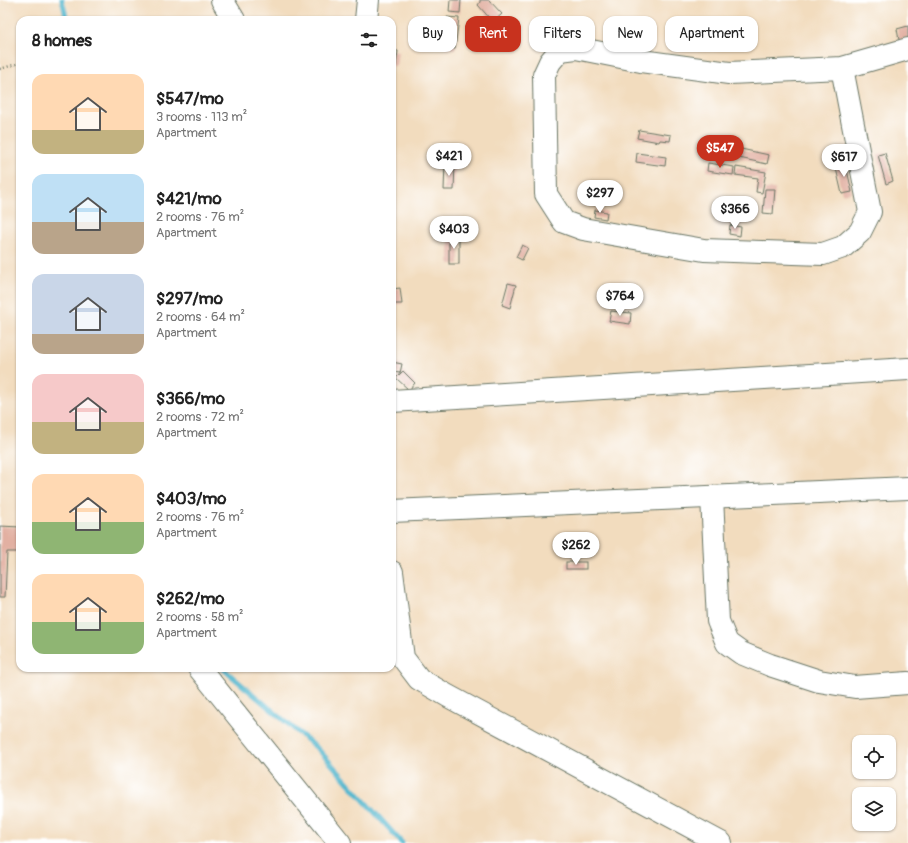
<!DOCTYPE html>
<html lang="en">
<head>
<meta charset="utf-8">
<style>
	:root { --surface:#fff; --page:#f6f6f6; --text:#222; --muted:#767676; --accent:#c8321e }
	body { margin:0; font-family:Pangolin,sans-serif; background:var(--page); color:var(--text); height:100vh; display:flex; flex-direction:column; font-size:15px; white-space:nowrap }
	* { box-sizing:border-box; margin:0 }
	p { font-size:13px; color:var(--muted) }
	.icon { flex:none; width:22px; height:22px; fill:none; stroke:currentColor; stroke-width:2; stroke-linecap:round; stroke-linejoin:round }
	.map { position:relative; flex:1; overflow:hidden }
	.side { position:absolute; left:16px; top:16px; width:380px; height:656px; display:flex; flex-direction:column; background:var(--surface); border-radius:12px; box-shadow:0 1px 3px #0004 }
	.side>* { flex:none }
	.guide { position:absolute; left:408px; top:16px; width:380px; height:36px; display:flex; gap:8px }
	.fabs { position:absolute; left:852px; top:735px; display:grid; gap:8px }
	.fabs a { display:grid; place-items:center; width:44px; height:44px; border-radius:8px; background:var(--surface); box-shadow:0 1px 3px #0004; font-size:20px }
	.price { position:absolute; translate:-50% -34px; padding:0 9px; border-radius:14px; background:#fff; color:#222; font-size:13px; line-height:26px; filter:drop-shadow(0 1px 2px #0008) }
	.price::after { content:''; position:absolute; left:50%; top:24px; width:12px; height:9px; margin-left:-6px; background:inherit; clip-path:polygon(0 0,100% 0,50% 100%) }
	.price.current { background:var(--accent); color:#fff }
	ul { padding:0; list-style:none }
	li { display:flex; align-items:center; gap:12px; height:100px; padding:0 16px }
	li span { display:grid; place-items:center; flex:none; width:112px; height:80px; border-radius:12px; color:#555 }
	li>.icon { margin-inline-start:auto }
	span .icon { width:48px; height:48px; fill:#fffc; stroke-width:1 }
	li b { font-size:17px }
	h2 { display:flex; justify-content:space-between; align-items:center; height:48px; padding:0 16px; font-size:17px }
	.pill { padding:0 14px; border-radius:12px; background:var(--surface); box-shadow:0 1px 3px #0004; font-size:14px; line-height:36px }
	.pill.current { background:var(--accent); color:#fff }
	.map>svg:first-child { display:block }
	.lines { fill:none; stroke-linecap:round; stroke-linejoin:round }
	.stream { stroke:#4bb3ca; stroke-width:5 }
	.building { fill:#e2b0a2 }
	.minor-casing { stroke:#697564; stroke-width:24 }
	.path { stroke:#697564; stroke-width:2.5; stroke-dasharray:1 3; stroke-linecap:butt }
	.minor { stroke:#fff; stroke-width:22 }
</style>
</head>
<body>
<div class="map">
<svg width="908" height="843" viewBox="0 0 908 843">
	<rect width="100%" height="100%" fill="#fff"/>
	<filter id="ink" filterUnits="userSpaceOnUse"><feTurbulence type="fractalNoise" baseFrequency=".025" numOctaves="2"/><feDisplacementMap in="SourceGraphic" scale="8" xChannelSelector="R" yChannelSelector="G"/><feConvolveMatrix kernelMatrix="1 2 1 2 8 2 1 2 1" color-interpolation-filters="sRGB"/></filter>
	<filter id="wash" filterUnits="userSpaceOnUse"><feTurbulence type="fractalNoise" baseFrequency=".012" numOctaves="4" result="noise"/><feDisplacementMap in="SourceGraphic" scale="16" xChannelSelector="R" yChannelSelector="G"/><feGaussianBlur stdDeviation="0.9" result="paint"/><feColorMatrix in="noise" values="0 0 0 0 0 0 0 0 0 0 0 0 0 0 0 0 0 1.4 0 .05"/><feComposite in="paint" operator="in"/></filter>
	<g filter="url(#wash)">
		<rect width="100%" height="100%" fill="#f2dcbe"/>
		<g class="lines">
			<!-- stream -->
			<g class="stream">
				<polyline points="62,0 67,20"/>
				<polyline points="222,668 318,749 402,843"/>
			</g>
		</g>
		<g id="blocks">
			<!-- building -->
			<g class="building">
				<polygon points="450,0 461,0 460,13 449,12"/>
				<polygon points="480,0 489,0 502,14 493,22 478,5 480,2"/>
				<polygon points="447,17 459,18 455,49 444,47"/>
				<polygon points="908,26 908,38 899,40 897,29"/>
				<polygon points="392,50 398,51 396,66 392,66"/>
				<polygon points="639,130 671,135 670,141 660,140 659,142 637,138"/>
				<polygon points="741,149 769,155 767,164 739,158"/>
				<polygon points="637,153 666,157 665,166 636,162"/>
				<polygon points="885,153 893,181 886,184 878,155"/>
				<polygon points="845,161 852,192 842,194 835,164"/>
				<polygon points="445,163 455,164 454,190 444,190"/>
				<polygon points="708,163 734,167 733,175 707,171"/>
				<polygon points="736,167 766,172 762,193 756,192 758,178 735,175"/>
				<polygon points="765,189 775,189 773,214 763,213"/>
				<polygon points="595,210 607,212 606,219 594,217"/>
				<polygon points="730,225 741,227 740,236 729,234"/>
				<rect x="449" y="237" width="10" height="27"/>
				<polygon points="522,245 528,248 522,260 516,257"/>
				<polygon points="508,283 516,285 510,308 502,305"/>
				<polygon points="400,288 402,304 392,304 392,289"/>
				<polygon points="611,311 631,313 630,324 609,321"/>
				<polygon points="392,362 402,364 400,373 392,372"/>
				<polygon points="403,371 415,383 409,390 396,378"/>
				<polygon points="0,526 20,527 20,552 7,552 5,597 0,597"/>
				<rect x="566" y="562" width="20" height="7"/>
			</g>
		</g>
	</g>
	<g filter="url(#ink)">
		<use href="#blocks" fill-opacity="0" stroke="#697564" stroke-width="1"/>
		<g class="lines">
			<!-- minor casing -->
			<g class="minor-casing">
				<g id="minor">
					<polyline points="222,0 234,20"/>
					<polyline points="366,20 368,0"/>
					<polyline points="842,68 870,212 860,232 843,247 823,254 704,250 583,229 564,222 546,194 544,75 550,62 560,50 576,48 641,61 729,73 842,68 908,49"/>
					<polyline points="392,401 908,369"/>
					<polyline points="712,497 718,621 727,643 741,653 770,665 819,681 855,687 908,683"/>
					<polyline points="392,511 908,488"/>
					<polyline points="392,572 403,658 419,679 448,696 721,843"/>
					<polyline points="199,668 340,843"/>
				</g>
			</g>
			<!-- path -->
			<polyline class="path" points="0,69 20,63"/>
			<!-- minor -->
			<use href="#minor" class="minor"/>
		</g>
	</g>
</svg>
<div class="fabs">
<a><svg class="icon" aria-label="locate" viewBox="0 0 24 24"><circle cx="12" cy="12" r="6"/><path d="M12 2v4M12 18v4M2 12h4M18 12h4"/></svg></a>
<a><svg class="icon" aria-label="layers" viewBox="0 0 24 24"><path d="M12 4l9 5-9 5-9-5zM3 14l9 5 9-5"/></svg></a>
</div>
<b class="price current" style="left:720px;top:169px">$547</b>
<b class="price" style="left:449px;top:177px">$421</b>
<b class="price" style="left:844px;top:178px">$617</b>
<b class="price" style="left:600px;top:214px">$297</b>
<b class="price" style="left:735px;top:230px">$366</b>
<b class="price" style="left:454px;top:250px">$403</b>
<b class="price" style="left:620px;top:317px">$764</b>
<b class="price" style="left:576px;top:566px">$262</b>
<div class="guide">
<a class="pill">Buy</a>
<a class="pill current">Rent</a>
<a class="pill">Filters</a>
<a class="pill">New</a>
<a class="pill">Apartment</a>
</div>
<section class="side">
<h2>8 homes<svg class="icon" aria-label="filters" viewBox="0 0 24 24"><path d="M4 7h16M4 17h16"/><circle cx="9" cy="7" r="2"/><circle cx="15" cy="17" r="2"/></svg></h2>
<ul>
<li><span style="background:linear-gradient(#ffd9b3 70%,#c2b280 0)"><svg class="icon" aria-label="home" viewBox="0 0 24 24"><path d="M3 11l9-7 9 7M6 9v11h12V9"/></svg></span><div><b>$547/mo</b><p>3 rooms · 113 m²</p><p>Apartment</p></div></li>
<li><span style="background:linear-gradient(#bfe0f5 60%,#b9a48a 0)"><svg class="icon" aria-label="home" viewBox="0 0 24 24"><path d="M3 11l9-7 9 7M6 9v11h12V9"/></svg></span><div><b>$421/mo</b><p>2 rooms · 76 m²</p><p>Apartment</p></div></li>
<li><span style="background:linear-gradient(#c9d6e8 75%,#b9a48a 0)"><svg class="icon" aria-label="home" viewBox="0 0 24 24"><path d="M3 11l9-7 9 7M6 9v11h12V9"/></svg></span><div><b>$297/mo</b><p>2 rooms · 64 m²</p><p>Apartment</p></div></li>
<li><span style="background:linear-gradient(#f6c9c9 60%,#c2b280 0)"><svg class="icon" aria-label="home" viewBox="0 0 24 24"><path d="M3 11l9-7 9 7M6 9v11h12V9"/></svg></span><div><b>$366/mo</b><p>2 rooms · 72 m²</p><p>Apartment</p></div></li>
<li><span style="background:linear-gradient(#ffd9b3 60%,#8fb573 0)"><svg class="icon" aria-label="home" viewBox="0 0 24 24"><path d="M3 11l9-7 9 7M6 9v11h12V9"/></svg></span><div><b>$403/mo</b><p>2 rooms · 76 m²</p><p>Apartment</p></div></li>
<li><span style="background:linear-gradient(#ffd9b3 60%,#8fb573 0)"><svg class="icon" aria-label="home" viewBox="0 0 24 24"><path d="M3 11l9-7 9 7M6 9v11h12V9"/></svg></span><div><b>$262/mo</b><p>2 rooms · 58 m²</p><p>Apartment</p></div></li>
</ul>
</section>
</div>
</body>
</html>
